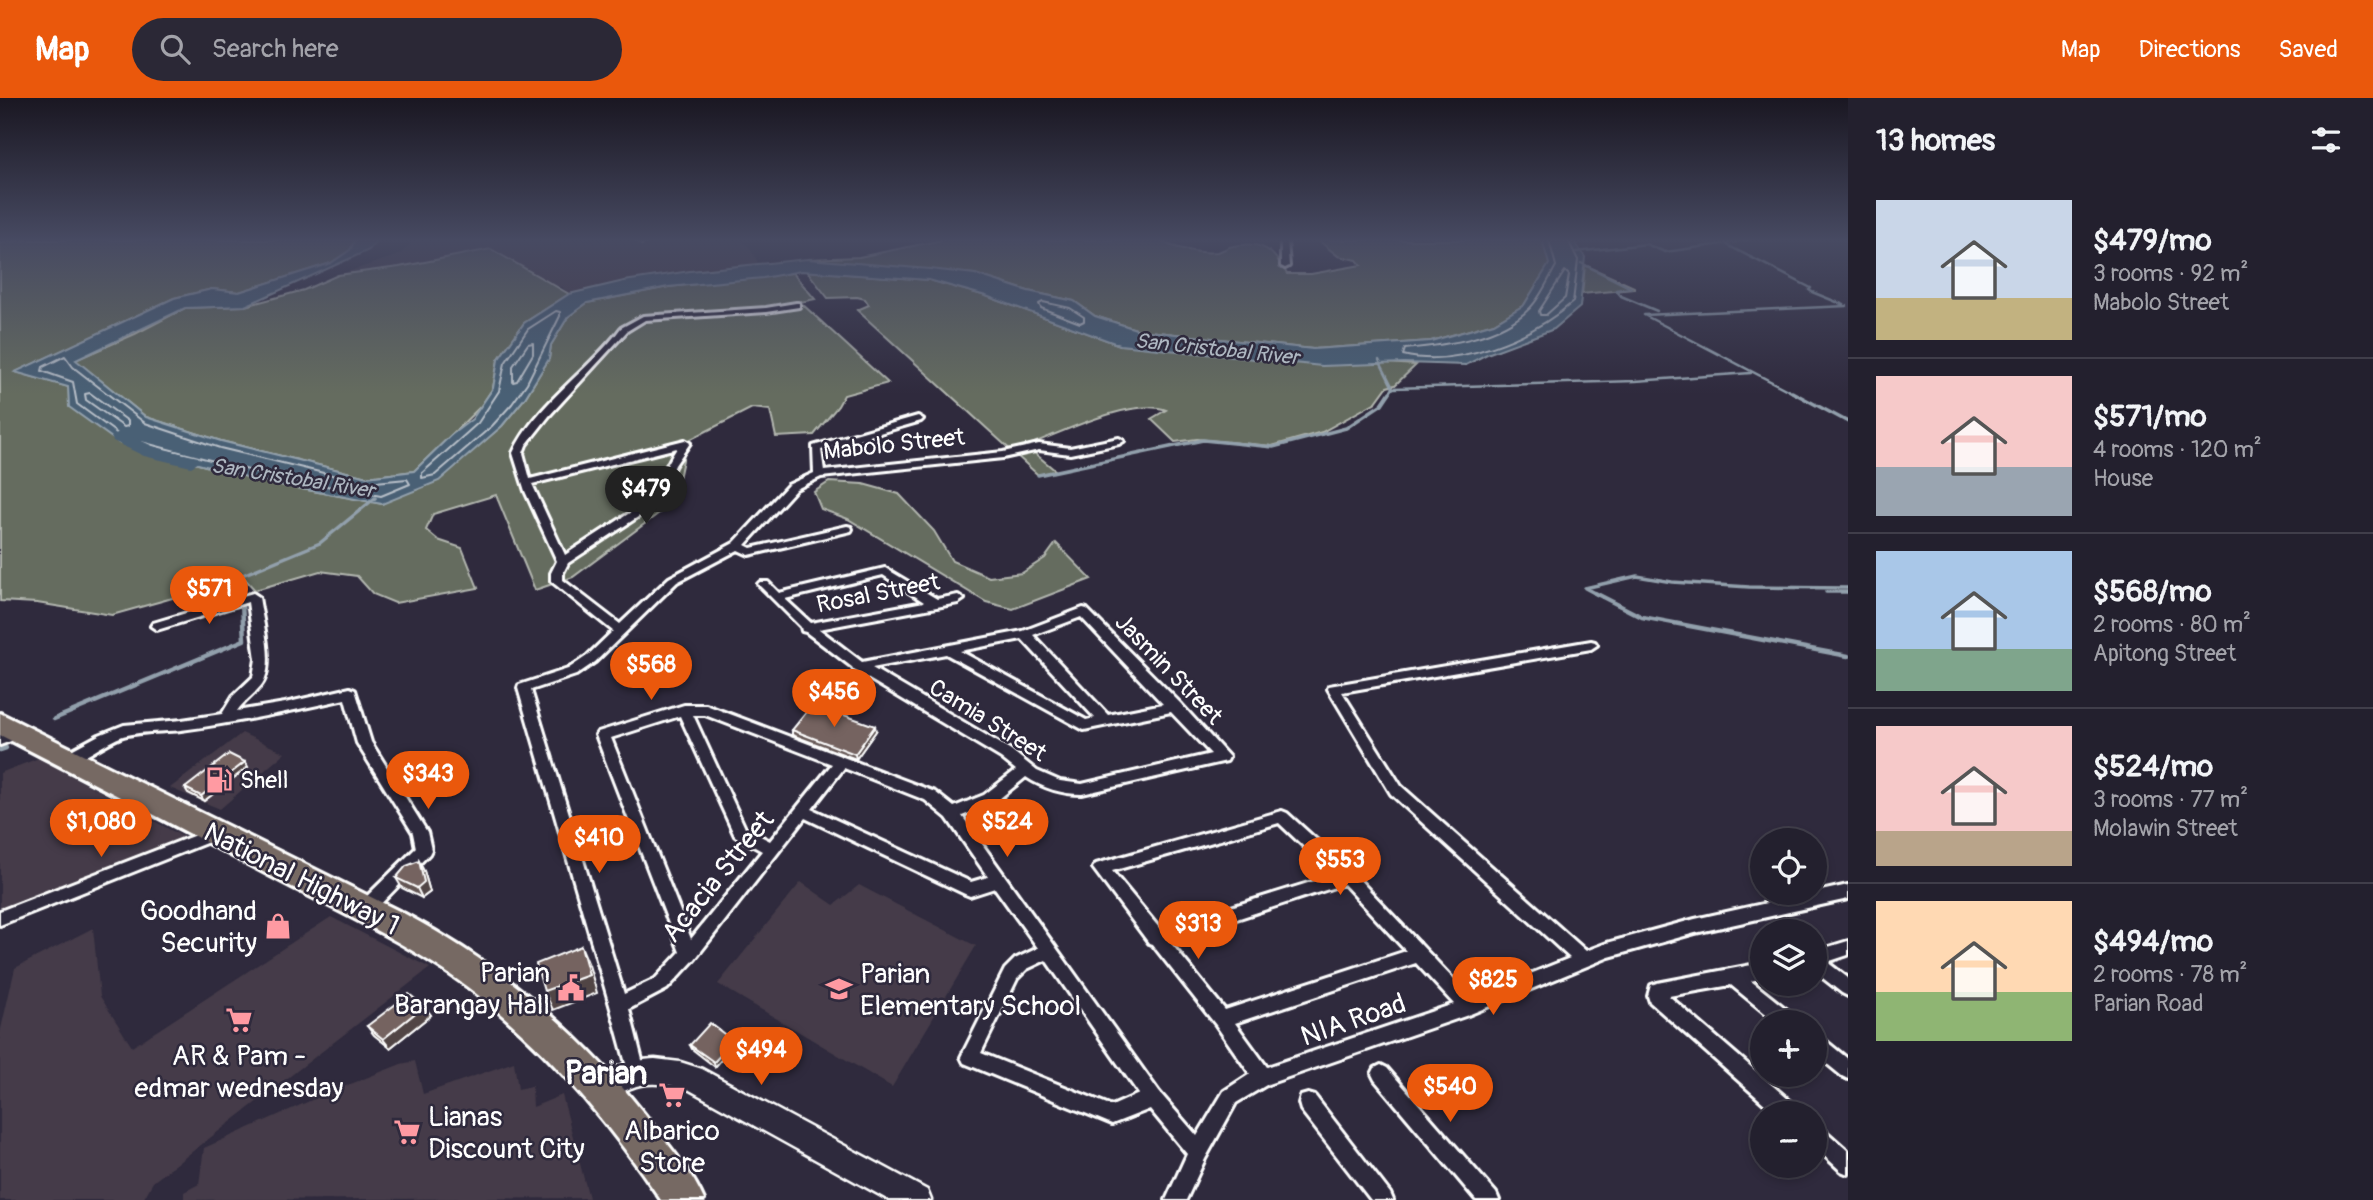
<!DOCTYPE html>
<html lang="en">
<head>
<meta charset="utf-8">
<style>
	:root { --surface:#23202e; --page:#2b2836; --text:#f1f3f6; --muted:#a3a3aa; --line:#403e4a; --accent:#ea580c }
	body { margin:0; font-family:Pangolin,sans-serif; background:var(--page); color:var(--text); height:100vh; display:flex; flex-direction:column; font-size:26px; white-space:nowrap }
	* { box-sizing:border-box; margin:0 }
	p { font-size:23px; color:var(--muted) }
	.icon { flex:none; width:38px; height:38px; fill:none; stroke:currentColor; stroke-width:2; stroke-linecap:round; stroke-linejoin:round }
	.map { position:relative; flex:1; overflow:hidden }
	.details { display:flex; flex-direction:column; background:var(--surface); width:525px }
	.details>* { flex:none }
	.buttons { position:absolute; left:1750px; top:730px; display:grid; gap:14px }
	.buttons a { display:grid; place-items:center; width:77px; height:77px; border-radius:50%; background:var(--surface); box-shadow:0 4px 10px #0003,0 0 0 2px var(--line); font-size:35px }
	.price { position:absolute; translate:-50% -60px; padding:0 16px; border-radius:24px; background:var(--accent); color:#fff; font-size:23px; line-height:46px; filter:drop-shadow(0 2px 4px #0008) }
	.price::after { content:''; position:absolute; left:50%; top:42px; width:21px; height:16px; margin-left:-10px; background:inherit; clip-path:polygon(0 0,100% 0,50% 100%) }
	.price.current { background:#222; color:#fff }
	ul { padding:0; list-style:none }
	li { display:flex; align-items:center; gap:21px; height:175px; padding:0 28px }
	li+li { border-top:2px solid var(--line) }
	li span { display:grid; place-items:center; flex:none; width:196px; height:140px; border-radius:0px; color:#555 }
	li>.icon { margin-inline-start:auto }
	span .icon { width:84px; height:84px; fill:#fffc; stroke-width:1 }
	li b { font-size:30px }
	h2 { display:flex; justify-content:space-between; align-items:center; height:84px; padding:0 28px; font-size:30px }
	header { display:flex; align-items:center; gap:42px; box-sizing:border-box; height:98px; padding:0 35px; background:var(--accent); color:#fff }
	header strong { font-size:33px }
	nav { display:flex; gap:38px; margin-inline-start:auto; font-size:24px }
	.search { width:490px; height:63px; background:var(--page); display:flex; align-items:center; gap:18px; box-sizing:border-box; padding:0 24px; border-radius:38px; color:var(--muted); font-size:26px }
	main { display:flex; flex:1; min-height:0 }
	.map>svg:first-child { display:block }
	.built { fill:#443b48 }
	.green { fill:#656c5f; stroke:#b2b6af; stroke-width:2 }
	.water { fill:#4a6075; stroke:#92a0ac; stroke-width:2 }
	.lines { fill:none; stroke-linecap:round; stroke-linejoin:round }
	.shore { stroke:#b7bfc8; stroke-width:2 }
	.stream-far2 { stroke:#92a0ac; stroke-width:2.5 }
	.stream-far1 { stroke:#92a0ac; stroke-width:3.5 }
	.stream { stroke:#92a0ac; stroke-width:4.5 }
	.river { fill:#4a6075; fill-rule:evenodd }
	.street-casing { stroke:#fff; stroke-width:6 }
	.secondary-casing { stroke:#fff; stroke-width:5 }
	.highway-casing { stroke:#fff; stroke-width:6 }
	.street { fill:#2f2a3d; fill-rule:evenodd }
	.secondary { fill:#2f2a3d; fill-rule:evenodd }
	.highway { fill:#766964; fill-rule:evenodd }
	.wall { fill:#645553; stroke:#fff; stroke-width:2 }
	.shaded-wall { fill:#514544; stroke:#fff; stroke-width:2 }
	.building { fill:#746361; stroke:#fff; stroke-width:2 }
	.labels { text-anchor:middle; stroke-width:5; stroke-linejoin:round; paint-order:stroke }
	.far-water-label { font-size:21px; font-style:italic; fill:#aeb7c1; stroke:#2f2a3d }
	.street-label { font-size:24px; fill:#fff; stroke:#2f2a3d }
	.poi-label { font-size:24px; fill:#fff; stroke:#2f2a3d; text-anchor:start }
	.near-street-label { font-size:28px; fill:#fff; stroke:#2f2a3d }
	.near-poi-label { font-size:28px; fill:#fff; stroke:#2f2a3d; text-anchor:end }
	.near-quarter-label { font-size:33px; font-weight:bold; fill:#fff; stroke:#2f2a3d }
</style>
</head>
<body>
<header>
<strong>Map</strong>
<div class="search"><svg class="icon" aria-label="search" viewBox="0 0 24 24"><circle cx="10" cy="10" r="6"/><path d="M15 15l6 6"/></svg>Search here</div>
<nav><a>Map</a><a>Directions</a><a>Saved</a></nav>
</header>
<main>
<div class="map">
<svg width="1848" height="1102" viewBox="0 0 1848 1102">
	<rect width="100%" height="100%" fill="#2f2a3d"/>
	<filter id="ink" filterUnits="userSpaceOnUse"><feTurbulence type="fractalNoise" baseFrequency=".0143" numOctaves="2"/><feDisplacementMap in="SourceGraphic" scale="14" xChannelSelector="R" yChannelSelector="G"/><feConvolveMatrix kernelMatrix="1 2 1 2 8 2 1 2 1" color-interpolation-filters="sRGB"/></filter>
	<g filter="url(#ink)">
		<!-- built -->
		<g class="built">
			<polygon points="414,142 741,142 750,150 758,165 624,183 569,196 562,189 399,169 338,177 399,157"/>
			<polygon points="242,635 285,655 220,711 170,690"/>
			<polygon points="39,660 189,742 0,815 0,675"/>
			<polygon points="801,784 834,807 859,787 976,848 892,989 718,886"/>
			<polygon points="331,819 430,870 153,1084 143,1102 0,1102 0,935 15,870 93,830 100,898 132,949"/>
			<polygon points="415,963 423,996 514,964 518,991 532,988 533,1009 562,997 589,1100 184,1102 184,1094 199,1086 204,1050 323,997 401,966"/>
		</g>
		<!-- green -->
		<g class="green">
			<polygon points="26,142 355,142 350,152 331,165 239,194 212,191 174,200 16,274 69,289 119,345 270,385 382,406 474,351 502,328 525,300 549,261 551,247 568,219 587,205 669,189 793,175 815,201 800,204 888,285 844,297 838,308 814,337 776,339 770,312 752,310 687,343 674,404 573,479 535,492 496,397 433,416 426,432 438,442 462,450 478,490 395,505 373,496 357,478 320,473 255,492 244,480 112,517 37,505 0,503 0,145"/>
			<path d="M942 142H1158C1173 150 1200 156 1217 154 1223 153 1227 149 1233 148 1262 142 1273 152 1287 176H1311L1361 167 1357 162 1338 158 1318 142H1542L1550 165 1524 207 1494 225 1431 243 1313 251 1139 232 1095 218 1074 203 1028 193 975 176 807 161 859 159Z"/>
			<polygon points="491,151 569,196 524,225 498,262 493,290 481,308 414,373 367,379 221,343 146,319 75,262 135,236 185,210 245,208 304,192 338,177 399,169"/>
			<polygon points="1585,167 1634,189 1635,191 1582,196"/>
			<path d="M807 173 929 182 986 198 1120 247 1416 267 1395 287 1387 289 1376 304 1322 334 1272 348 1197 341 1175 344 1151 321 1166 312C1133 299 1060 335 1026 348L1056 373 1038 377 857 212 869 207 865 201 857 199 828 200Z"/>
			<polygon points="829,384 863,386 899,396 934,433 952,463 989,479 1022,475 1045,460 1056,445 1091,481 1013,511 986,504 848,421 821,411 814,394"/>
		</g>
		<!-- water -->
		<polygon class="water" points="355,142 377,142 369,152 245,208 185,210 76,262 146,319 221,343 367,379 414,373 451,337 472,321 493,290 498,262 524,225 569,196 624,183 690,173 807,161 930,171 975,176 1028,193 1074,203 1095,218 1139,232 1313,251 1431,243 1494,225 1524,207 1549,166 1542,142 1573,142 1585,159 1580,209 1554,231 1487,256 1466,267 1404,265 1322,268 1120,247 986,198 929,182 801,173 763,180 668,189 587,205 568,219 551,247 549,261 525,300 502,328 439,383 382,406 270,385 119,345 69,309 68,289 15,274 174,200 212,191 239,194 331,165 350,152"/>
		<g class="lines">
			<!-- shore -->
			<g class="shore">
				<path d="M1549 142 1556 168C1548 182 1541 199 1530 210 1500 241 1445 247 1405 251L1403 257C1458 270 1531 240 1573 204L1578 162 1568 142"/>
				<polygon points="1565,173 1569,177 1565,200 1546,217 1540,217 1539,213"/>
				<polygon points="1043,204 1070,210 1084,219 1084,223 1080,225 1041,210 1039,206"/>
				<polygon points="556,213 560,214 560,218 527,285 512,306 492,328 435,377 422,380 422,375 478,325 499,293 505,265 528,231"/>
				<polygon points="533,245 533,256 517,283 513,284 513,268 528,246"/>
				<polygon points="65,258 73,269 145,325 220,350 365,385 407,381 410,386 381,398 272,378 122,339 77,306 73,284 42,273 43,269"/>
				<polygon points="90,295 128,323 128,328 124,329 86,302 85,296"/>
			</g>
			<!-- stream-far2 -->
			<g class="stream-far2">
				<polyline points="1727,147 1811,190 1809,192 1812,194 1844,207"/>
				<polyline points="1576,154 1646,146 1665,154 1750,142"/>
				<polyline points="1581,165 1631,190 1616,192 1621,198 1657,213"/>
				<polyline points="1379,262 1393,290 1389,296"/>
				<polyline points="1393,290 1635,283 1751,275"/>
				<polyline points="1795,296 1644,217 1847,208"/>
			</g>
			<!-- stream-far1 -->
			<g class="stream-far1">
				<polyline points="1792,294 1848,324"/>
				<polyline points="1038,377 1203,342 1273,349 1346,330 1382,306 1390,294"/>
				<polyline points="1826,494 1848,494"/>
				<polyline points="242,497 240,478 320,445 375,400"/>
				<polyline points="1598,497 1585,490 1637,478 1672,484 1749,489 1848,490"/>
			</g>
			<!-- stream -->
			<g class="stream">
				<polyline points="242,495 242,498"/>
				<polyline points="1595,495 1642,519 1848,558"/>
				<polyline points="54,621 244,542 242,505"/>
				<polyline points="0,652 6,650"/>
			</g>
			<!-- river -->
			<polygon class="river" points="120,333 157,350 198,359 201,363 191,369 144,358 113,343 111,339"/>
			<!-- street casing -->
			<g class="street-casing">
				<g id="street">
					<polygon points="638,142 645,142 645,143 642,145"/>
					<polygon points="1281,142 1287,142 1289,168 1285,170 1281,168"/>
					<path d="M796 205H799V209L766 214 645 222 627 233 549 318 526 347 523 355 530 381 685 342 690 345 675 367 660 400 650 411 568 465 563 475V482L620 526 669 480 734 445 788 387 814 375 813 348 918 318 923 321 921 323 821 352 824 373 1003 354 1039 346 1070 350 1119 340 1124 343 1119 346 1070 356 1039 352 1003 360 821 379 796 391 745 447 751 450 847 428 851 429 852 431 851 433 749 457 738 452 677 484 595 564 576 577 531 592 624 896 655 881 680 854 596 637 598 634 684 607H706L935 694 954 709 984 697 1016 672 1001 660 854 572 852 569 806 534 802 533 801 529 758 486 760 484H768L779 495 885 470 937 501 958 497 964 501 958 505 819 531 862 564 1023 533 1083 510 1087 511 1180 605 1229 659 1227 663 1222 664 1082 696C1061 696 1043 690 1026 679L994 705 962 718 1159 994 1197 1038 1224 993 1250 976 1216 927 1152 846 1149 845 1096 774 1093 770 1096 766 1282 713 1287 715 1352 774 1471 900 1570 860 1391 696 1328 591 1329 588 1591 543 1595 544 1597 547 1591 551 1342 594 1401 688 1586 853 1607 845 1695 821 1848 787V801L1695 835 1609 859 1468 917 1268 986 1236 1005 1205 1061 1186 1102H1166L1187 1056 1150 1011 1112 1026 964 965 961 959 1005 871 1015 861 1038 850 995 790 970 798 965 796 805 720 695 861 667 891 629 911 645 974 642 980 636 983 630 980 610 907 518 590 519 587 568 571 587 558 613 533 551 483V475L557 463 525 393 513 355C533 309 592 270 621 230L643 218 766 210ZM677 350C665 368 657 392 642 407L565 457 532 386ZM883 477 924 504 811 525 785 501ZM1081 519 1163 606 1108 617 1033 537ZM1022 541 1095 620 1086 622 960 553ZM946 556 1084 632 1171 614 1211 656 1082 686 1060 683 1037 673 1011 652 872 570ZM693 617H705L832 666 770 743 745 730ZM680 618 735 738 762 753 691 841 611 640ZM844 670 925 702 947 720 988 779 971 784 812 711ZM1279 725 1334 777 1160 831 1112 773ZM1344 786 1406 853 1225 912 1169 843ZM1046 862 1139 996 1112 1008 981 955 1017 881 1027 871ZM1416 865 1454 906 1267 969 1235 925Z"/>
					<path d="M253 495 259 499C262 521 273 559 265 580 262 591 244 602 237 613L285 605 350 590 355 592 371 644 427 734 431 752 429 756 371 816 365 818 359 816 357 811 359 806 416 750 413 735 357 645 345 601C291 613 236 625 181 632 163 634 145 633 127 637 109 640 79 668 64 664L62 660 64 656 99 637 124 627 182 622 222 616 233 598 253 579 256 561 248 504 157 532 151 528 153 525Z"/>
					<polygon points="20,630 25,632 27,635 25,638 0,647 0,637"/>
					<polygon points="216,729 221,731 223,735 221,739 0,827 0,813"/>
					<polygon points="1848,843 1848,857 1827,864 1848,880 1848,898 1842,895 1815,874 1815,853"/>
					<polygon points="1762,865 1762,880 1751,883 1795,918 1798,924 1776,924 1731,887 1669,898 1796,1008 1798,1015 1775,1015 1650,904 1648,898 1651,887 1657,885"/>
					<polygon points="1815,937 1821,939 1848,961 1848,981 1842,978 1815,956"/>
					<polygon points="1381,967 1387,970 1496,1095 1499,1102 1476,1102 1375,982 1372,976 1375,970"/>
					<polygon points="1308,996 1315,998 1390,1095 1393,1102 1371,1102 1301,1012 1299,1005 1301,998"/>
					<polygon points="1815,1028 1822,1030 1848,1053 1848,1076 1841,1073 1815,1049"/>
				</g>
			</g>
			<!-- secondary casing -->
			<g class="secondary-casing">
				<path id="secondary" d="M655 961 680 964 702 971 927 1092 931 1102H889L688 991C670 987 649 982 631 990 620 994 611 1002 600 1007L591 1003 587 994C597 971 632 962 655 961Z"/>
			</g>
			<!-- highway casing -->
			<g class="highway-casing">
				<path id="highway" d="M0 615 405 816C505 869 588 941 656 1031 673 1053 693 1076 704 1102H661C610 1026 550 954 478 897 420 851 352 820 286 786 191 736 96 686 0 637Z"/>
			</g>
			<!-- street -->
			<use href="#street" class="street"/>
			<!-- secondary -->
			<use href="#secondary" class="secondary"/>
			<!-- highway -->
			<use href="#highway" class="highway"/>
		</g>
		<!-- wall -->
		<g class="wall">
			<polygon points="792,632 876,633 856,661 792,637"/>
			<polygon points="245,664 248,669 204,703 188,695 185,690"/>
			<polygon points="424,773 430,794 422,800 402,790 396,780"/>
			<polygon points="424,908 431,917 390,950 374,937 367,928"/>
			<polygon points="690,947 734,947 715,969 692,951"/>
		</g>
		<!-- shaded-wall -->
		<g class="shaded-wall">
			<polygon points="875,628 876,633 856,661 855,656"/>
			<polygon points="245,664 248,669 204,703 201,698"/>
			<polygon points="419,763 424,773 430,794 422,800 417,790"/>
			<polygon points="581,848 589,867 597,895 553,912 544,893"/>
			<polygon points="424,908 431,917 390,950 383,941"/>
			<polygon points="733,943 734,947 715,969 714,964"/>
		</g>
		<!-- building -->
		<g class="building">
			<polygon points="813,606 875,628 855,656 792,632"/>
			<polygon points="229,656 245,664 201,698 185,690"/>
			<polygon points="419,763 424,784 417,790 396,780 406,768"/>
			<polygon points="581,848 589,877 544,893 536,866"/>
			<polygon points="409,896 424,908 383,941 367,928"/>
			<polygon points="710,925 733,943 714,964 690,947"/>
		</g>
	</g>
	<!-- sky -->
	<linearGradient id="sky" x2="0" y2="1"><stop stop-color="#1a1722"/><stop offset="0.48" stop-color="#474a62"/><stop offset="1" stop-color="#474a62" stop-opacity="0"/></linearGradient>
	<rect width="1848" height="296" fill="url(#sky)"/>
	<!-- icons -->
	<defs>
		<g id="fuel-bare" transform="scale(2.1)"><path d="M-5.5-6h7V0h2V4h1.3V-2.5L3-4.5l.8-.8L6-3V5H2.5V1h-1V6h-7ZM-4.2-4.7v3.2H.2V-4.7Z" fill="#ff9aa2" stroke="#2f2a3d" stroke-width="2.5" paint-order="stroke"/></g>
		<g id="shop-bare" transform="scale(2.1)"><path d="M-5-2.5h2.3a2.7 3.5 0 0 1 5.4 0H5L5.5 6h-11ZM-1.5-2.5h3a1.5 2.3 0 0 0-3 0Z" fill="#ff9aa2" stroke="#2f2a3d" stroke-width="2.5" paint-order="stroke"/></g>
		<g id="civic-bare" transform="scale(2.1)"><path d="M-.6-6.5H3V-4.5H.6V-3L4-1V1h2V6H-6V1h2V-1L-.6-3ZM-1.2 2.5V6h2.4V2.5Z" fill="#ff9aa2" stroke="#2f2a3d" stroke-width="2.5" paint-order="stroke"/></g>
		<g id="school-bare" transform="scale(2.1)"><path d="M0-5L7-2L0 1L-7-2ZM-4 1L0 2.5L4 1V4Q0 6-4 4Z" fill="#ff9aa2" stroke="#2f2a3d" stroke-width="2.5" paint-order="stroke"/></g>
		<g id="supermarket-bare" transform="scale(2.1)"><path d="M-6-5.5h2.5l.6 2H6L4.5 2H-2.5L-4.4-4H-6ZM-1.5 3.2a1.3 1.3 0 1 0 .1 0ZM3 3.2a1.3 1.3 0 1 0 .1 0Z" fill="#ff9aa2" stroke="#2f2a3d" stroke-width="2.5" paint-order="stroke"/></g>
	</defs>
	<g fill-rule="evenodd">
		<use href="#fuel-bare" x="219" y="682"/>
		<use href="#shop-bare" x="278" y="828"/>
		<use href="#civic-bare" x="571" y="890"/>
		<use href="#school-bare" x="839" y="891"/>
		<use href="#supermarket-bare" x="239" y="922"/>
		<use href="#supermarket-bare" x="672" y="997"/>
		<use href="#supermarket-bare" x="407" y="1034"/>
	</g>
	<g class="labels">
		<!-- far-water labels -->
		<g class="far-water-label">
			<text transform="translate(1217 251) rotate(6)" y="7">San Cristobal River</text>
			<text transform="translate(293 380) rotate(9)" y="7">San Cristobal River</text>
		</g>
		<!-- street labels -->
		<g class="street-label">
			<text transform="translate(894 346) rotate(-6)" y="8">Mabolo Street</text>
			<text transform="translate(878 495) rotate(-11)" y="8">Rosal Street</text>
			<text transform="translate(1169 571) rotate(46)" y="8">Jasmin Street</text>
			<text transform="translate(988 622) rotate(32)" y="8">Camia Street</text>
		</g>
		<!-- poi labels -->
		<g class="poi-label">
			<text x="240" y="690">Shell</text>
		</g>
		<!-- near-street labels -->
		<g class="near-street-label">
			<text transform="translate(717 778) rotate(-51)" y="10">Acacia Street</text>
			<text transform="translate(302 780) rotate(27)" y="10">National Highway 1</text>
			<text transform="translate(1353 921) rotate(-19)" y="10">NIA Road</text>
		</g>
		<!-- near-poi labels -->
		<g class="near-poi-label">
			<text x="257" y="822">Goodhand<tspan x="257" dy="32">Security</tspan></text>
			<text x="550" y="884">Parian<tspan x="550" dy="32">Barangay Hall</tspan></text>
			<text x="860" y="885" text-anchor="start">Parian<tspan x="860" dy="32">Elementary School</tspan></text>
			<text x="239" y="967" text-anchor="middle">AR &amp; Pam -<tspan x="239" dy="32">edmar wednesday</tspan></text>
			<text x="428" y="1028" text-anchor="start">Lianas<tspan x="428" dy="32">Discount City</tspan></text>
			<text x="672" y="1042" text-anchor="middle">Albarico<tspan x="672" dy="32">Store</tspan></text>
		</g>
		<!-- near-quarter labels -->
		<g class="near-quarter-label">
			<text x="606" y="986">Parian</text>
		</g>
	</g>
</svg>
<div class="buttons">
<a><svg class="icon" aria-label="locate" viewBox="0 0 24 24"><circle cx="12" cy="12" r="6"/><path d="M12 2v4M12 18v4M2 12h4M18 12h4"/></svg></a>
<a><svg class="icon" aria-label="layers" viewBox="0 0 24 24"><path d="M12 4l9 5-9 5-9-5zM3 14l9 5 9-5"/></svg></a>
<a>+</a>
<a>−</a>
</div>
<b class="price current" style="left:646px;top:428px">$479</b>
<b class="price" style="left:209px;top:528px">$571</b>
<b class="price" style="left:651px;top:604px">$568</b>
<b class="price" style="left:834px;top:631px">$456</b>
<b class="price" style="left:428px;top:713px">$343</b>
<b class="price" style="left:101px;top:761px">$1,080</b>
<b class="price" style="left:1007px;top:761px">$524</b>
<b class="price" style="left:599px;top:777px">$410</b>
<b class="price" style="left:1340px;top:799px">$553</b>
<b class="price" style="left:1198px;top:863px">$313</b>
<b class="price" style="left:1493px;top:919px">$825</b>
<b class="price" style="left:761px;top:989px">$494</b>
<b class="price" style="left:1450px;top:1026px">$540</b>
</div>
<section class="details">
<h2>13 homes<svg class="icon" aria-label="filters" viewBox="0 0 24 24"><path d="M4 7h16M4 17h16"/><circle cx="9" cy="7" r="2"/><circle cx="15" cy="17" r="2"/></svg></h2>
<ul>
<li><span style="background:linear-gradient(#c9d6e8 70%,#c2b280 0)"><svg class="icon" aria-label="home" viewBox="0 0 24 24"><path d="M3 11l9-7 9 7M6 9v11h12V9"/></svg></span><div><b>$479/mo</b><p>3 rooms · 92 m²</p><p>Mabolo Street</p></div></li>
<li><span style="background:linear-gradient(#f6c9c9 65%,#9aa5b1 0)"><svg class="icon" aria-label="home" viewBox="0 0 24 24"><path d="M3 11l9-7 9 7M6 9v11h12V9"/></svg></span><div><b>$571/mo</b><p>4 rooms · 120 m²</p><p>House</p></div></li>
<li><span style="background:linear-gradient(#a9c7e8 70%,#7fa58c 0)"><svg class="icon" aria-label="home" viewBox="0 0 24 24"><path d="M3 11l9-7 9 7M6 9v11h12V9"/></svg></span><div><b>$568/mo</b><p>2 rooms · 80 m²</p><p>Apitong Street</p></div></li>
<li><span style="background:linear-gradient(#f6c9c9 75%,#b9a48a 0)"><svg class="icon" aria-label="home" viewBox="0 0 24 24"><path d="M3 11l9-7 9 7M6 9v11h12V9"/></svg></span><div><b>$524/mo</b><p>3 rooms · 77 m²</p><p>Molawin Street</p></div></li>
<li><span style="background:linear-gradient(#ffd9b3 65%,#8fb573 0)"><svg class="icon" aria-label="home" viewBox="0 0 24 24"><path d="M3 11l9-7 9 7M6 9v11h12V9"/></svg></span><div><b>$494/mo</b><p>2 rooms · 78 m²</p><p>Parian Road</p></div></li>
</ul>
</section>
</main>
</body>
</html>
